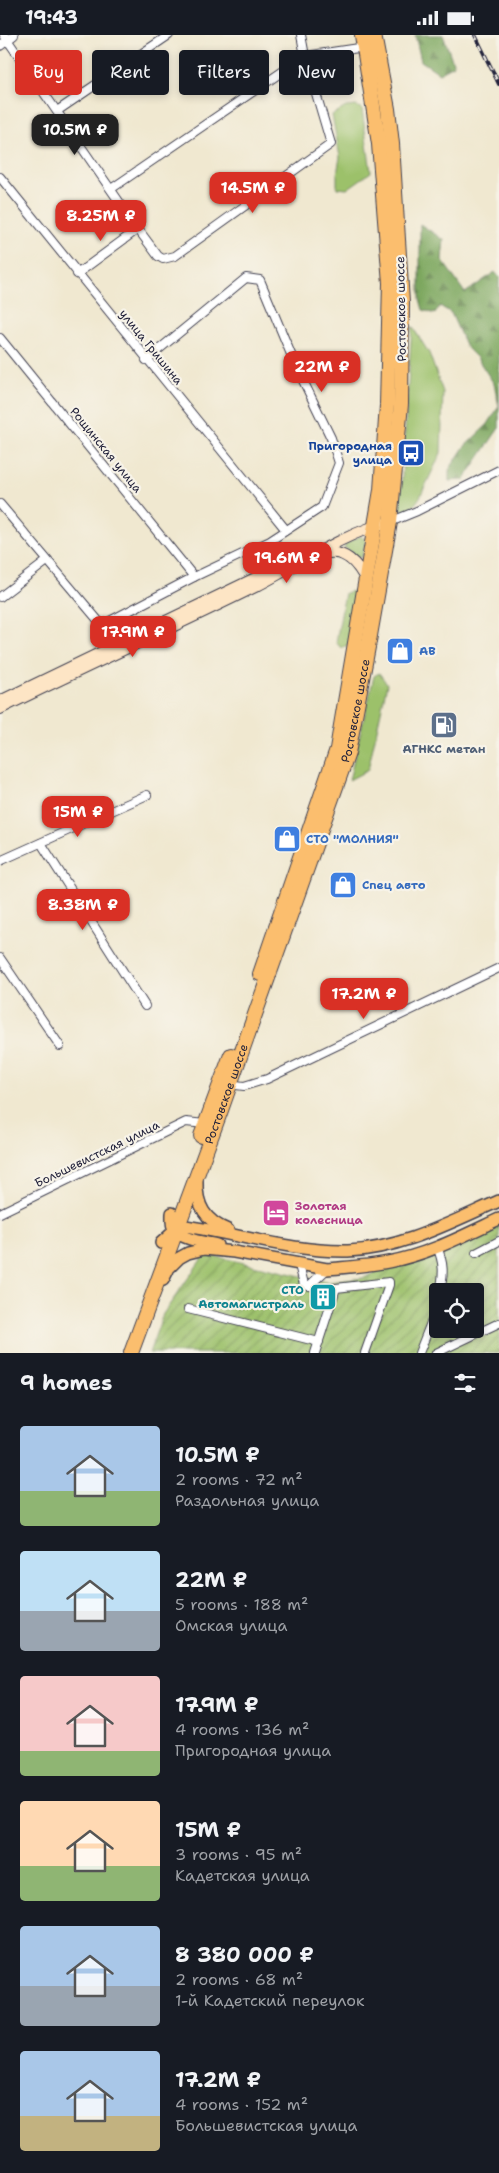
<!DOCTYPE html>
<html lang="en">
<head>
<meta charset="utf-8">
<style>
	:root { --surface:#171b24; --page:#242831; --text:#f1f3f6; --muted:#9ea1a6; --accent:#d93025 }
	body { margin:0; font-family:"Shantell Sans",sans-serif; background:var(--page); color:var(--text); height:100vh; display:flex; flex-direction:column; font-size:19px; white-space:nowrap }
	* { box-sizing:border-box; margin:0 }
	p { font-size:16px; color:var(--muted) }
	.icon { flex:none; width:28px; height:28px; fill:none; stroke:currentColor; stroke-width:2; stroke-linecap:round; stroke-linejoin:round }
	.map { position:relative; height:1318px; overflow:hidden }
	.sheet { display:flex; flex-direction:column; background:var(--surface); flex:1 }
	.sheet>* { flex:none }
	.banner { position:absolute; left:15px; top:15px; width:470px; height:45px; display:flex; gap:10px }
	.buttons { position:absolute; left:429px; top:1248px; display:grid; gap:10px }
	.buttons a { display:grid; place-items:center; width:55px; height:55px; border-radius:5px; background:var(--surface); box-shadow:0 2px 8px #0003; font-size:25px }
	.price { position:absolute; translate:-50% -42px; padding:0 11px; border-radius:10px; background:var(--accent); color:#fff; font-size:16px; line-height:32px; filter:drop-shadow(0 1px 2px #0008) }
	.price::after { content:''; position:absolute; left:50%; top:30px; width:15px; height:11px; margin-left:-8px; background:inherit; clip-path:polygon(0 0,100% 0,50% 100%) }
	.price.current { background:#222; color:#fff }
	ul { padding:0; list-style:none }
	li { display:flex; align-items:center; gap:15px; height:125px; padding:0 20px }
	li span { display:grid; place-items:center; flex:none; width:140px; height:100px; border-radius:5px; color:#555 }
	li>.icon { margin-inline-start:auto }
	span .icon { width:60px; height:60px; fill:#fffc; stroke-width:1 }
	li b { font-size:21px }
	h2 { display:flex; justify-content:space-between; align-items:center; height:60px; padding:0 20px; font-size:21px }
	.tag { padding:0 18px; border-radius:5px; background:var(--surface); box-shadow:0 2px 8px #0003; font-size:18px; line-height:45px }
	.tag.current { background:var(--accent); color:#fff }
	.status { display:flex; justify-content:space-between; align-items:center; height:35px; padding:0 25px; background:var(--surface); direction:ltr }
	.status svg { height:14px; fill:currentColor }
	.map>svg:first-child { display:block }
	.green { fill:#9cc16b; stroke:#5f7253 }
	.forest { fill:url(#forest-firs); stroke:#50644d }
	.garden { fill:url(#garden-furrows); stroke:#5f7253; fill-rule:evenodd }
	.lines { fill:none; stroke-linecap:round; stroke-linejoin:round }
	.street-casing { stroke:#414051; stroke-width:10 }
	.secondary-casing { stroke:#414051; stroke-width:12 }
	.primary-casing { stroke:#414051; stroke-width:14 }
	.highway-casing { stroke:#414051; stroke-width:16 }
	.street { stroke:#fff; stroke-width:8 }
	.secondary { stroke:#fde5c5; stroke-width:10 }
	.primary { stroke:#fbbe6e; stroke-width:11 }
	.highway { stroke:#fbbe6e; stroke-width:14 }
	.rail-casing { stroke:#22223b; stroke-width:4 }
	.rail { stroke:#f7f3e8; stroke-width:2; stroke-dasharray:5.5; stroke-linecap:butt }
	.labels { text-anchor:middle; stroke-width:4.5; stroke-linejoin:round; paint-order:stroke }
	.street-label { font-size:12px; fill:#22223b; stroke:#f7f3e8 }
	.transit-label { font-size:12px; font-weight:bold; fill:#164399; stroke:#f7f3e8; text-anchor:end }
	.shop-label { font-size:12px; font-weight:bold; fill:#366cbe; stroke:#f7f3e8; text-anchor:start }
	.service-label { font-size:12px; font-weight:bold; fill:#4e5e75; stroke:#f7f3e8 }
	.hotel-label { font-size:12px; font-weight:bold; fill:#b23c85; stroke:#f7f3e8; text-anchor:start }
	.culture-label { font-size:12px; font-weight:bold; fill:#0d838f; stroke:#f7f3e8; text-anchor:end }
</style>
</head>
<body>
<div class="status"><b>19:43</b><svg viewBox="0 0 49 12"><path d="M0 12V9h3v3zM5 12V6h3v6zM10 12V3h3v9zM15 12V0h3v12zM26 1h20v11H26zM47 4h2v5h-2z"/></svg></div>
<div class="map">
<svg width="499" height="1318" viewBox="0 0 499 1318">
	<defs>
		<pattern id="forest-firs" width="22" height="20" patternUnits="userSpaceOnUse" patternTransform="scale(1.25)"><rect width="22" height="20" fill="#7da75f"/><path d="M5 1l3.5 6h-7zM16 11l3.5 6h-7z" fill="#668850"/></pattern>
		<pattern id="garden-furrows" width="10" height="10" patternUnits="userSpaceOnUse" patternTransform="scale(1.25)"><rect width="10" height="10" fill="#9cc16b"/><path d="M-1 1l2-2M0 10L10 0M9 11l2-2" fill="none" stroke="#7f9c59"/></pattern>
	</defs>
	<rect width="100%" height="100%" fill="#f7f3e8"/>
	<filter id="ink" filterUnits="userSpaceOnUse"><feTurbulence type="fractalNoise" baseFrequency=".02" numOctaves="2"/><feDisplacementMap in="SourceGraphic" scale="10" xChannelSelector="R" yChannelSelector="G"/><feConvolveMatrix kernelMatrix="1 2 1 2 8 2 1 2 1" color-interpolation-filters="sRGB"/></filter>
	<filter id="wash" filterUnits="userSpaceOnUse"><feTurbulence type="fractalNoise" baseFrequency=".0096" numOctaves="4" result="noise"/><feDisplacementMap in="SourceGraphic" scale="20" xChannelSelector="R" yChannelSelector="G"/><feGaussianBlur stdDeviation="1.12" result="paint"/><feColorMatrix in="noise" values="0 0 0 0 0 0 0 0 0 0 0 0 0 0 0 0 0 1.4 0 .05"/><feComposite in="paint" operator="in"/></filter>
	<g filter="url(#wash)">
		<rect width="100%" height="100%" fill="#f0e8d0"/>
		<!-- green -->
		<g class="green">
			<polygon points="357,71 362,74 371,137 347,154 337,153 337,139 340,122 332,80 346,72"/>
			<polygon points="412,291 429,318 443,357 441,418 420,462 411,475 403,476 400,472"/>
			<polygon points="360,501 366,505 362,522 357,522 344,512 347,508"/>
			<polygon points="352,556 356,563 348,610 341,613 336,607 345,558"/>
			<polygon points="379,638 387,649 368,735 349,745 374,641"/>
		</g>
		<!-- forest -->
		<g class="forest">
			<polygon points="415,0 443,0 454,30 439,38 421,26"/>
			<polygon points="420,189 444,205 442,225 465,258 495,237 499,242 499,393 464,445 449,446 449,435 464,412 488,389 499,371 494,349 477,323 466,312 451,278 440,271 435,279 423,275 420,264"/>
		</g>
		<!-- garden -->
		<path class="garden" d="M499 1184V1318H149L163 1279 205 1219 327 1247 364 1243ZM438 1256H475V1294H438Z"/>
	</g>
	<g filter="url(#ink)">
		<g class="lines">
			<!-- street casing -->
			<g class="street-casing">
				<g id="street">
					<polyline points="4,0 138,194 158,221 163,224 175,221 331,109 305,21 301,0"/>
					<polyline points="0,11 14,0"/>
					<polyline points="57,76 169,0"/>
					<polyline points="0,142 286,495"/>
					<polyline points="111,154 305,21 365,12"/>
					<polyline points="77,239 138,194"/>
					<polyline points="0,303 194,542"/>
					<polyline points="0,469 102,590 118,615"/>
					<polyline points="390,487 417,476 499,435"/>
					<polyline points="0,562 47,526"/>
					<polyline points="102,590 194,542 270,506 322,472 339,428 331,403 295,329 260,245 246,243 146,325"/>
					<polyline points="41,808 145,971"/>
					<polyline points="0,826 147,760"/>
					<polyline points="0,923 60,1011"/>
					<polyline points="228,1049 244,1051 267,1044 499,933"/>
					<polyline points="0,1178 186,1087 205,1089"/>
					<path d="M437 1212C444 1228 444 1239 440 1256"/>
					<polyline points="476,1218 499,1206"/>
					<polyline points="299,1230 304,1249 317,1253 336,1253 389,1247 389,1250 365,1318"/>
					<polyline points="309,1251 327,1234"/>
					<polyline points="188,1274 319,1307"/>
					<polyline points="315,1318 336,1253"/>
					<polyline points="419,1318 438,1270"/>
					<polyline points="436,1318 499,1288"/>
				</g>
			</g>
			<!-- secondary casing -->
			<g class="secondary-casing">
				<g id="secondary">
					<path d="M324 519C344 513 358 529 366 546"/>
					<polyline points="0,666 280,531"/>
					<path d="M0 674C85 632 172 593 257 551 296 531 348 496 390 487"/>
				</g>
			</g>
			<!-- primary casing -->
			<g class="primary-casing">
				<g id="primary">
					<path d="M197 1146C196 1170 205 1186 228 1195"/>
					<path d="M172 1178C172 1183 171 1190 174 1194 181 1205 205 1207 217 1210"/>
					<path d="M161 1208 171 1199 185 1191C239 1199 293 1217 348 1216 401 1214 451 1187 499 1166"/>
					<path d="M163 1245 169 1233 179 1223 188 1218 204 1214 234 1217 327 1234C348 1232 368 1231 388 1227 427 1220 463 1201 499 1184"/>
				</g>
			</g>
			<!-- highway casing -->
			<g class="highway-casing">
				<g id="highway">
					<polyline points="260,939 337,714 381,455 387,370 390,248 379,109 362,0"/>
					<polyline points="201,1101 231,1020"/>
					<path id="s1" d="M131 1318 221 1075 348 718 368 612 390 487 401 369 402 268 392 109 388 74 374 0"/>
				</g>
			</g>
			<!-- street -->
			<use href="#street" class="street"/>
			<!-- secondary -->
			<use href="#secondary" class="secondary"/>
			<!-- primary -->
			<use href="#primary" class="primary"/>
			<!-- highway -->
			<use href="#highway" class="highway"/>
			<!-- rail casing -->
			<g class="rail-casing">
				<polyline id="rail" points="475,0 499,49"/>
			</g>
			<!-- rail -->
			<use href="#rail" class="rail"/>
		</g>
	</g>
	<!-- icons -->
	<defs>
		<g id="bus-square" transform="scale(1.4375)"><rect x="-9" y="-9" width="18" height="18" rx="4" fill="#1a4fb4" stroke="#f7f3e8"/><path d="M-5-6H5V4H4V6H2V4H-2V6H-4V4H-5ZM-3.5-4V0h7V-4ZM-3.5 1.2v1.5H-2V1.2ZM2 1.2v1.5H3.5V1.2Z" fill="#fff"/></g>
		<g id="shop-square" transform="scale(1.4375)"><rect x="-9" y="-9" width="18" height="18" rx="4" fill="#3f7fe0" stroke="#f7f3e8"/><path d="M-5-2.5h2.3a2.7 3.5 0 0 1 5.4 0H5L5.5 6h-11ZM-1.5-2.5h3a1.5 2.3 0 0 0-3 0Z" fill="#fff"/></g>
		<g id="fuel-square" transform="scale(1.4375)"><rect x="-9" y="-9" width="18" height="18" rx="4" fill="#5c6f8a" stroke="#f7f3e8"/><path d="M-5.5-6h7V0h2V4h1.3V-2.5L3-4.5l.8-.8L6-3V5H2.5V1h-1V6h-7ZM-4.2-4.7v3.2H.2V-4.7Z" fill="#fff"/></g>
		<g id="hotel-square" transform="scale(1.4375)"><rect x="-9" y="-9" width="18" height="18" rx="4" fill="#d1479c" stroke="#f7f3e8"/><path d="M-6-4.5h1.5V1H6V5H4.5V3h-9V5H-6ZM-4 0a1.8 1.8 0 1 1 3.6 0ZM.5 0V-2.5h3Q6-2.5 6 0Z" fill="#fff"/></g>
		<g id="building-square" transform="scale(1.4375)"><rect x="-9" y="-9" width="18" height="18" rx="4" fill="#0f9aa8" stroke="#f7f3e8"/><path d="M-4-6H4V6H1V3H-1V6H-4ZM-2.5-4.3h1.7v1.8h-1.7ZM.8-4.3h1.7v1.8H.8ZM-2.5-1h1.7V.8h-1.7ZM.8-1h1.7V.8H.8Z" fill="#fff"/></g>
	</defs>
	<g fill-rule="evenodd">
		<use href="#bus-square" x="411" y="418"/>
		<use href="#shop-square" x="400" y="616"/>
		<use href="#fuel-square" x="444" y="690"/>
		<use href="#shop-square" x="287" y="804"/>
		<use href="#shop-square" x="343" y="850"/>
		<use href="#hotel-square" x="276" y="1178"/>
		<use href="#building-square" x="323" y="1262"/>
	</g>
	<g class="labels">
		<!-- street labels -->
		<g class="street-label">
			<text transform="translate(401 274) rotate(-91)" y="4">Ростовское шоссе</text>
			<text transform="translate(151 312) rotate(51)" y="4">улица Гришина</text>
			<text transform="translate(106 415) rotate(51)" y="4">Рощинская улица</text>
			<text dy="4" stroke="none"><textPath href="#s1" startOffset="681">Ростовское шоссе</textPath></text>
			<text dy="4" stroke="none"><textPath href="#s1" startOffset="276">Ростовское шоссе</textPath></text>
			<text transform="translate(97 1119) rotate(-26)" y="4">Большевистская улица</text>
		</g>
		<!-- transit labels -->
		<g class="transit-label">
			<text x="392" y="415">Пригородная<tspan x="392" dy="14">улица</tspan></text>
		</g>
		<!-- shop labels -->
		<g class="shop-label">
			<text x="419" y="620">АВ</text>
			<text x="306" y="808">СТО "МОЛНИЯ"</text>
			<text x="362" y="854">Спец авто</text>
		</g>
		<!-- service labels -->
		<g class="service-label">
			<text x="444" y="718">АГНКС метан</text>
		</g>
		<!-- hotel labels -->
		<g class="hotel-label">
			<text x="295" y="1175">Золотая<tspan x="295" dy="14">колесница</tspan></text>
		</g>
		<!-- culture labels -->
		<g class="culture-label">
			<text x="304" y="1259">СТО<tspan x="304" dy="14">Автомагистраль</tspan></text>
		</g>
	</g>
</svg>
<div class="buttons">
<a><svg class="icon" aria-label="locate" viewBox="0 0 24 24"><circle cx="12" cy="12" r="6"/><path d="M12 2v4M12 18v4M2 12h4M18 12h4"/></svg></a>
</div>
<b class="price current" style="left:75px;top:121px">10.5M ₽</b>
<b class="price" style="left:253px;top:179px">14.5M ₽</b>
<b class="price" style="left:101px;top:207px">8.25M ₽</b>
<b class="price" style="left:322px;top:358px">22M ₽</b>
<b class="price" style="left:287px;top:549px">19.6M ₽</b>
<b class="price" style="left:133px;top:623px">17.9M ₽</b>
<b class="price" style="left:78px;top:803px">15M ₽</b>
<b class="price" style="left:83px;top:896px">8.38M ₽</b>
<b class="price" style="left:364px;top:985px">17.2M ₽</b>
<div class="banner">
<a class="tag current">Buy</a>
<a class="tag">Rent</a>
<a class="tag">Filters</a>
<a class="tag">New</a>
</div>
</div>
<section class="sheet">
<h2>9 homes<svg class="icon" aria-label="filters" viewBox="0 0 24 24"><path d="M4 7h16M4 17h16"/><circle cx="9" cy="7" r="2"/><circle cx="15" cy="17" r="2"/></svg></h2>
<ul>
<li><span style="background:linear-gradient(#a9c7e8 65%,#8fb573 0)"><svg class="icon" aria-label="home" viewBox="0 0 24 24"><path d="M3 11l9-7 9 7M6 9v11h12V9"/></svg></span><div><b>10.5M ₽</b><p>2 rooms · 72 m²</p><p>Раздольная улица</p></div></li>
<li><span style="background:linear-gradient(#bfe0f5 60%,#9aa5b1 0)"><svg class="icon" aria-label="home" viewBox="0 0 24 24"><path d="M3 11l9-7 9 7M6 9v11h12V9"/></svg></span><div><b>22M ₽</b><p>5 rooms · 188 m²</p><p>Омская улица</p></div></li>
<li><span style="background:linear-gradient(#f6c9c9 75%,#8fb573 0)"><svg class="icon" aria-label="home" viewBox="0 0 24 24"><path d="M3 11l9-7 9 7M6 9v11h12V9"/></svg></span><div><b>17.9M ₽</b><p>4 rooms · 136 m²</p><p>Пригородная улица</p></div></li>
<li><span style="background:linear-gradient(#ffd9b3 65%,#8fb573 0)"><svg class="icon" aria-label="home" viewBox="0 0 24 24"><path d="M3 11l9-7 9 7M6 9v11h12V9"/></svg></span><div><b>15M ₽</b><p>3 rooms · 95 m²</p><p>Кадетская улица</p></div></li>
<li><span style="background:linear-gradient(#a9c7e8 60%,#9aa5b1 0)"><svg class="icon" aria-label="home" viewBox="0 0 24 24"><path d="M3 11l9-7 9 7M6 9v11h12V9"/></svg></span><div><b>8 380 000 ₽</b><p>2 rooms · 68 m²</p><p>1-й Кадетский переулок</p></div></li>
<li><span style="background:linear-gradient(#a9c7e8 65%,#c2b280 0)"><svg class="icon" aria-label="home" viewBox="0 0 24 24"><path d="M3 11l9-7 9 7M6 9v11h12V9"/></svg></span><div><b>17.2M ₽</b><p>4 rooms · 152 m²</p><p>Большевистская улица</p></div></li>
</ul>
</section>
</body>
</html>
